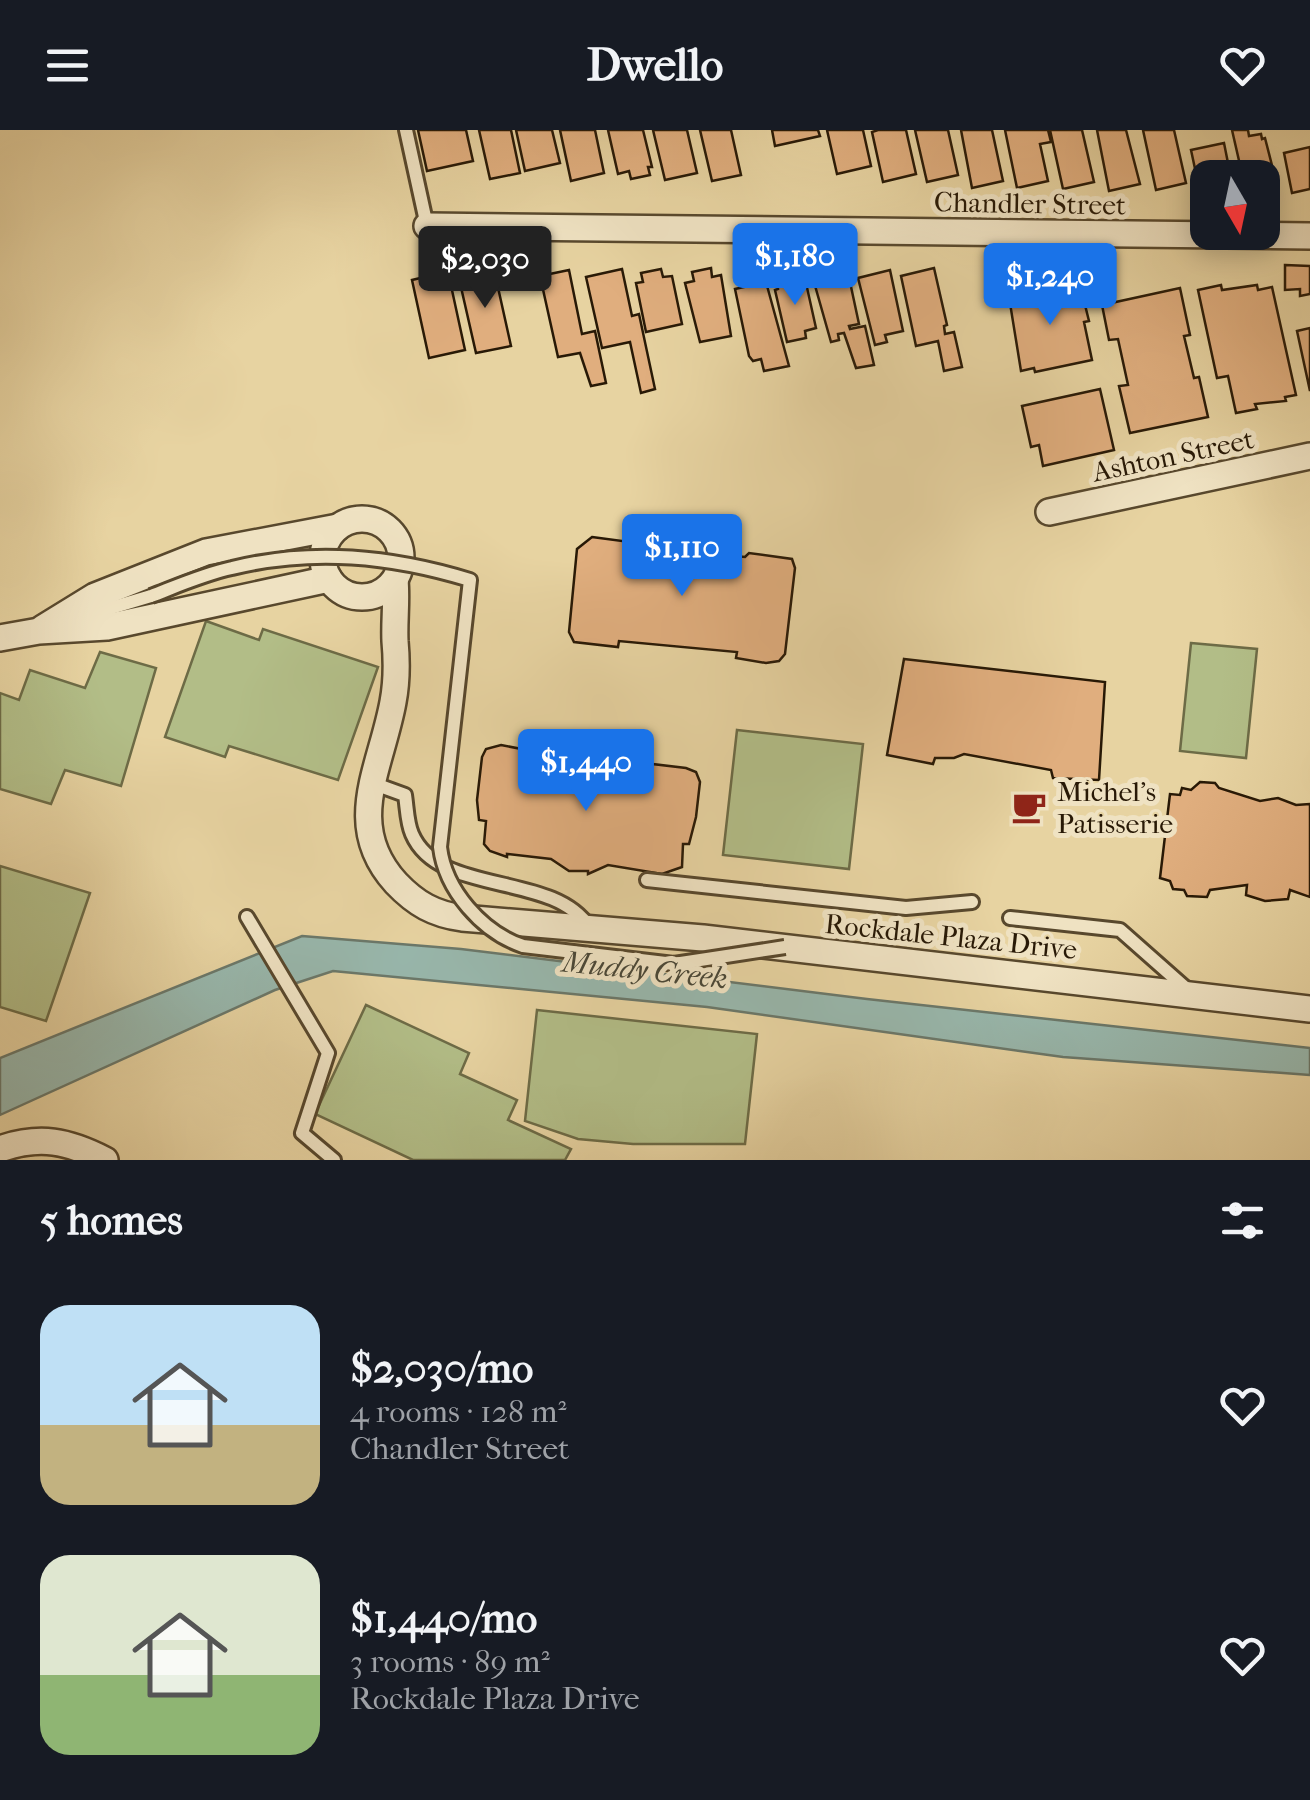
<!DOCTYPE html>
<html lang="en">
<head>
<meta charset="utf-8">
<style>
	:root { --surface:#171b24; --page:#242831; --text:#f1f3f6; --muted:#9ea1a6; --accent:#1a73e8 }
	body { margin:0; font-family:"IM FELL French Canon",serif; background:var(--page); color:var(--text); height:100vh; display:flex; flex-direction:column; font-size:38px; white-space:nowrap }
	* { box-sizing:border-box; margin:0 }
	p { font-size:32px; color:var(--muted) }
	.icon { flex:none; width:55px; height:55px; fill:none; stroke:currentColor; stroke-width:2; stroke-linecap:round; stroke-linejoin:round }
	.map { position:relative; height:1030px; overflow:hidden }
	.details { display:flex; flex-direction:column; background:var(--surface); flex:1 }
	.details>* { flex:none }
	.needle { width:65px; rotate:171deg }
	.fabs { position:absolute; left:1190px; top:30px; display:grid; gap:20px }
	.fabs a { display:grid; place-items:center; width:90px; height:90px; border-radius:20px; background:var(--surface); box-shadow:0 5px 25px #0003; font-size:50px }
	.price { position:absolute; translate:-50% -85px; padding:0 22px; border-radius:10px; background:var(--accent); color:#fff; font-size:32px; line-height:65px; filter:drop-shadow(0 2px 5px #0008) }
	.price::after { content:''; position:absolute; left:50%; top:60px; width:30px; height:22px; margin-left:-15px; background:inherit; clip-path:polygon(0 0,100% 0,50% 100%) }
	.price.current { background:#222; color:#fff }
	ul { padding:0; list-style:none }
	li { display:flex; align-items:center; gap:30px; height:250px; padding:0 40px }
	li span { display:grid; place-items:center; flex:none; width:280px; height:200px; border-radius:30px; color:#555 }
	li>.icon { margin-inline-start:auto }
	span .icon { width:120px; height:120px; fill:#fffc; stroke-width:1 }
	li b { font-size:42px }
	h2 { display:flex; justify-content:space-between; align-items:center; height:120px; padding:0 40px; font-size:42px }
	header { display:flex; justify-content:space-between; align-items:center; height:130px; padding:0 40px; background:var(--surface); font-size:45px; font-weight:700 }
	.map>svg:first-child { display:block }
	.green { fill:#b2bd87; stroke:#6d6b46; stroke-width:2.5 }
	.water { fill:#98b7ac; stroke:#6b786a; stroke-width:2.5 }
	.building { fill:#e0ae7e; stroke:#281906; stroke-width:2.5 }
	.lines { fill:none; stroke-linecap:round; stroke-linejoin:round }
	.service-casing { stroke:#58482d; stroke-width:18 }
	.minor-casing { stroke:#58482d; stroke-width:30 }
	.service { stroke:#efe2c2; stroke-width:12 }
	.minor { stroke:#efe2c2; stroke-width:25 }
	.service-bridge-casing { stroke:#58482d; stroke-width:18; stroke-linecap:butt }
	.service-bridge { stroke:#efe2c2; stroke-width:12 }
	.labels { text-anchor:middle; stroke-width:10; stroke-linejoin:round; paint-order:stroke }
	.street-label { font-size:28px; fill:#281906; stroke:#efe2c2 }
	.poi-label { font-size:28px; fill:#281906; stroke:#efe2c2; text-anchor:start }
	.water-label { font-size:30px; font-style:italic; fill:#4a4838; stroke:#efe2c2 }
</style>
</head>
<body>
<header><svg class="icon" aria-label="menu" viewBox="0 0 24 24"><path d="M4 6h16M4 12h16M4 18h16"/></svg>Dwello<svg class="icon" aria-label="heart" viewBox="0 0 24 24"><path d="M12 20l-8-8c-3-5 5-10 8-4 3-6 11-1 8 4z"/></svg></header>
<div class="map">
<svg width="1310" height="1030" viewBox="0 0 1310 1030">
	<rect width="100%" height="100%" fill="#e7d3a1"/>
	<filter id="stains"><feTurbulence type="fractalNoise" baseFrequency=".002" numOctaves="4"/><feColorMatrix values="0 0 0 0 .2 0 0 0 0 .09 0 0 0 0 .02 0 0 0 .5 -.17"/></filter>
	<radialGradient id="worn" r=".72"><stop offset=".6" stop-color="#630" stop-opacity="0"/><stop offset="1" stop-color="#630" stop-opacity=".3"/></radialGradient>
	<!-- green -->
	<g class="green">
		<polygon points="206,491 259,510 263,499 378,537 338,650 229,616 225,627 165,607"/>
		<polygon points="1191,513 1257,519 1246,628 1180,621"/>
		<polygon points="100,522 156,538 121,656 65,640 51,674 0,659 0,563 19,570 30,540 85,558"/>
		<polygon points="737,600 863,614 849,739 723,725"/>
		<polygon points="0,736 90,763 46,891 0,877"/>
		<polygon points="366,875 469,923 460,944 517,970 508,990 571,1019 565,1030 413,1030 315,984"/>
		<polygon points="537,880 757,904 745,1014 633,1014 578,1009 525,991"/>
	</g>
	<!-- water -->
	<polygon class="water" points="302,806 461,819 867,869 1310,918 1310,945 1063,927 707,877 333,841 275,860 0,985 0,928"/>
	<!-- building -->
	<g class="building">
		<polygon points="418,0 466,0 473,31 427,41"/>
		<polygon points="479,0 511,0 520,43 490,49"/>
		<polygon points="516,0 552,0 560,33 525,41"/>
		<polygon points="560,0 595,0 604,43 571,51"/>
		<polygon points="608,0 643,0 652,37 648,37 650,45 631,49 629,41 618,44"/>
		<polygon points="653,0 687,0 697,43 665,50"/>
		<polygon points="700,0 731,0 741,45 712,51"/>
		<polygon points="772,0 818,0 820,6 775,16"/>
		<polygon points="827,0 863,0 871,36 837,44"/>
		<polygon points="878,0 906,0 916,44 883,52 872,2"/>
		<polygon points="915,0 948,0 958,45 927,52"/>
		<polygon points="961,0 992,0 1003,51 972,58"/>
		<polygon points="1005,0 1048,0 1051,12 1040,14 1048,51 1017,58"/>
		<polygon points="1050,0 1082,0 1094,52 1063,59"/>
		<polygon points="1097,0 1126,0 1140,54 1109,61"/>
		<polygon points="1143,0 1174,0 1186,53 1156,60"/>
		<polygon points="1232,0 1248,0 1249,6 1261,4 1262,9 1265,8 1277,55 1262,58 1262,48 1243,48"/>
		<polygon points="1224,13 1231,48 1208,48 1208,61 1200,62 1191,20"/>
		<polygon points="1310,17 1310,59 1292,63 1284,23"/>
		<polygon points="1285,135 1310,136 1310,164 1300,166 1300,159 1285,160"/>
		<polygon points="711,138 712,147 721,145 731,206 700,212 685,153 694,151 692,142"/>
		<polygon points="847,138 859,194 849,196 850,199 865,196 874,235 856,238 844,203 838,204 839,210 831,212 814,152 830,149 828,142"/>
		<polygon points="934,138 947,195 944,196 945,204 954,202 962,237 944,241 938,211 916,216 901,146"/>
		<polygon points="622,139 632,186 639,184 655,259 641,263 630,212 602,218 586,147"/>
		<polygon points="661,139 663,147 672,146 682,194 646,202 636,153 643,152 641,143"/>
		<polygon points="479,140 480,147 495,144 511,216 476,223 458,144"/>
		<polygon points="569,140 582,204 595,201 606,253 591,256 580,223 558,227 540,146"/>
		<polygon points="890,140 903,201 885,205 887,212 875,215 858,148"/>
		<polygon points="433,145 435,154 450,151 465,220 429,228 412,150"/>
		<polygon points="801,146 803,154 806,153 816,198 805,201 806,208 787,212 775,160 778,159 777,152"/>
		<polygon points="766,152 789,236 764,241 761,229 753,231 749,226 735,159"/>
		<polygon points="1075,152 1080,176 1085,175 1089,191 1084,192 1092,230 1035,242 1034,238 1021,241 1009,167"/>
		<polygon points="1221,155 1222,160 1257,155 1258,160 1272,157 1296,265 1285,267 1286,271 1255,274 1257,279 1236,283 1228,246 1217,248 1198,160"/>
		<polygon points="1180,158 1190,205 1184,206 1194,248 1199,247 1208,287 1130,303 1119,256 1128,255 1118,209 1109,210 1102,175"/>
		<polygon points="1310,198 1310,261 1297,201"/>
		<polygon points="1100,259 1114,320 1043,336 1039,315 1031,317 1022,276"/>
		<polygon points="592,407 630,412 630,416 745,427 749,423 792,429 795,438 785,524 779,531 766,533 736,528 737,522 619,511 618,517 574,512 569,502 577,419"/>
		<polygon points="904,529 1105,552 1099,650 1053,648 1051,640 964,624 954,628 935,628 933,634 887,625"/>
		<polygon points="501,615 532,621 531,631 562,640 617,647 632,643 651,645 652,634 686,638 696,642 700,652 696,687 689,714 683,714 682,737 662,744 608,735 588,744 588,741 569,741 551,729 507,724 507,727 490,721 484,714 486,691 479,690 477,670 482,627 486,619"/>
		<polygon points="1200,652 1215,653 1219,658 1260,671 1278,668 1296,675 1310,674 1310,767 1290,760 1288,769 1265,771 1246,765 1247,755 1210,760 1207,767 1187,766 1184,760 1173,759 1170,751 1160,748 1170,664 1180,665 1182,658 1191,660"/>
	</g>
	<g class="lines">
		<!-- service casing -->
		<g class="service-casing">
			<g id="service">
				<polyline points="406,0 427,96"/>
				<polyline points="74,489 151,466"/>
				<path d="M372 653 405 665C407 678 407 693 412 704 439 767 553 741 589 797"/>
				<polyline points="647,750 906,778 972,772"/>
				<polyline points="247,787 328,923 302,1003 334,1030"/>
				<polyline points="1010,788 1120,800 1189,861"/>
			</g>
		</g>
		<!-- minor casing -->
		<g class="minor-casing">
			<g id="minor">
				<polyline points="427,96 1310,106"/>
				<polyline points="1049,382 1310,326"/>
				<circle cx="362" cy="428" r="39"/>
				<path d="M395 450C397 471 394 491 395 511 397 533 397 551 393 572 381 638 343 695 396 753 416 774 434 784 462 788L703 808 1310 879"/>
				<polyline points="43,498 95,466 206,422 338,397"/>
				<polyline points="0,508 39,501 107,497 329,449"/>
				<path d="M0 1019C40 1005 68 1011 105 1030"/>
			</g>
		</g>
		<!-- service -->
		<use href="#service" class="service"/>
		<!-- minor -->
		<use href="#minor" class="minor"/>
		<!-- service-bridge casing -->
		<g class="service-bridge-casing">
			<path id="service-bridge" d="M151 466C177 456 204 444 232 438 313 418 391 426 470 450L440 717C445 760 482 802 523 816L674 834 785 817"/>
		</g>
		<!-- service-bridge -->
		<use href="#service-bridge" class="service-bridge"/>
	</g>
	<!-- icons -->
	<defs>
		<g id="cafe-bare" transform="scale(2.7)"><path d="M-5.5-4.5H6V0H3Q3 3.5 0 3.5H-2.5Q-5.5 3.5-5.5 0ZM3-3.2v2h1.7v-2ZM-6 4.5H4V6H-6Z" fill="#8f2418" stroke="#efe2c2" stroke-width="2.5" paint-order="stroke"/></g>
	</defs>
	<g fill-rule="evenodd">
		<use href="#cafe-bare" x="1029" y="677"/>
	</g>
	<g class="labels">
		<!-- street labels -->
		<g class="street-label">
			<text transform="translate(1030 73) rotate(1)" y="10">Chandler Street</text>
			<text transform="translate(1173 325) rotate(-12)" y="10">Ashton Street</text>
			<text transform="translate(951 806) rotate(6)" y="10">Rockdale Plaza Drive</text>
		</g>
		<!-- poi labels -->
		<g class="poi-label">
			<text x="1057" y="671">Michel's<tspan x="1057" dy="32">Patisserie</tspan></text>
		</g>
		<!-- water labels -->
		<g class="water-label">
			<text transform="translate(645 840) rotate(6)" y="10">Muddy Creek</text>
		</g>
	</g>
	<rect width="100%" height="100%" filter="url(#stains)"/>
	<rect width="100%" height="100%" fill="url(#worn)"/>
</svg>
<div class="fabs">
<a><svg class="needle" viewBox="-14 -14 28 28"><path d="M0-13l5 13h-10z" fill="#e53935"/><path d="M0 13l5-13h-10z" fill="#9ea1a6"/></svg></a>
</div>
<b class="price" style="left:795px;top:178px">$1,180</b>
<b class="price current" style="left:485px;top:181px">$2,030</b>
<b class="price" style="left:1050px;top:198px">$1,240</b>
<b class="price" style="left:682px;top:469px">$1,110</b>
<b class="price" style="left:586px;top:684px">$1,440</b>
</div>
<section class="details">
<h2>5 homes<svg class="icon" aria-label="filters" viewBox="0 0 24 24"><path d="M4 7h16M4 17h16"/><circle cx="9" cy="7" r="2"/><circle cx="15" cy="17" r="2"/></svg></h2>
<ul>
<li><span style="background:linear-gradient(#bfe0f5 60%,#c2b280 0)"><svg class="icon" aria-label="home" viewBox="0 0 24 24"><path d="M3 11l9-7 9 7M6 9v11h12V9"/></svg></span><div><b>$2,030/mo</b><p>4 rooms · 128 m²</p><p>Chandler Street</p></div><svg class="icon" aria-label="heart" viewBox="0 0 24 24"><path d="M12 20l-8-8c-3-5 5-10 8-4 3-6 11-1 8 4z"/></svg></li>
<li><span style="background:linear-gradient(#dfe7d0 60%,#8fb573 0)"><svg class="icon" aria-label="home" viewBox="0 0 24 24"><path d="M3 11l9-7 9 7M6 9v11h12V9"/></svg></span><div><b>$1,440/mo</b><p>3 rooms · 89 m²</p><p>Rockdale Plaza Drive</p></div><svg class="icon" aria-label="heart" viewBox="0 0 24 24"><path d="M12 20l-8-8c-3-5 5-10 8-4 3-6 11-1 8 4z"/></svg></li>
</ul>
</section>
</body>
</html>
